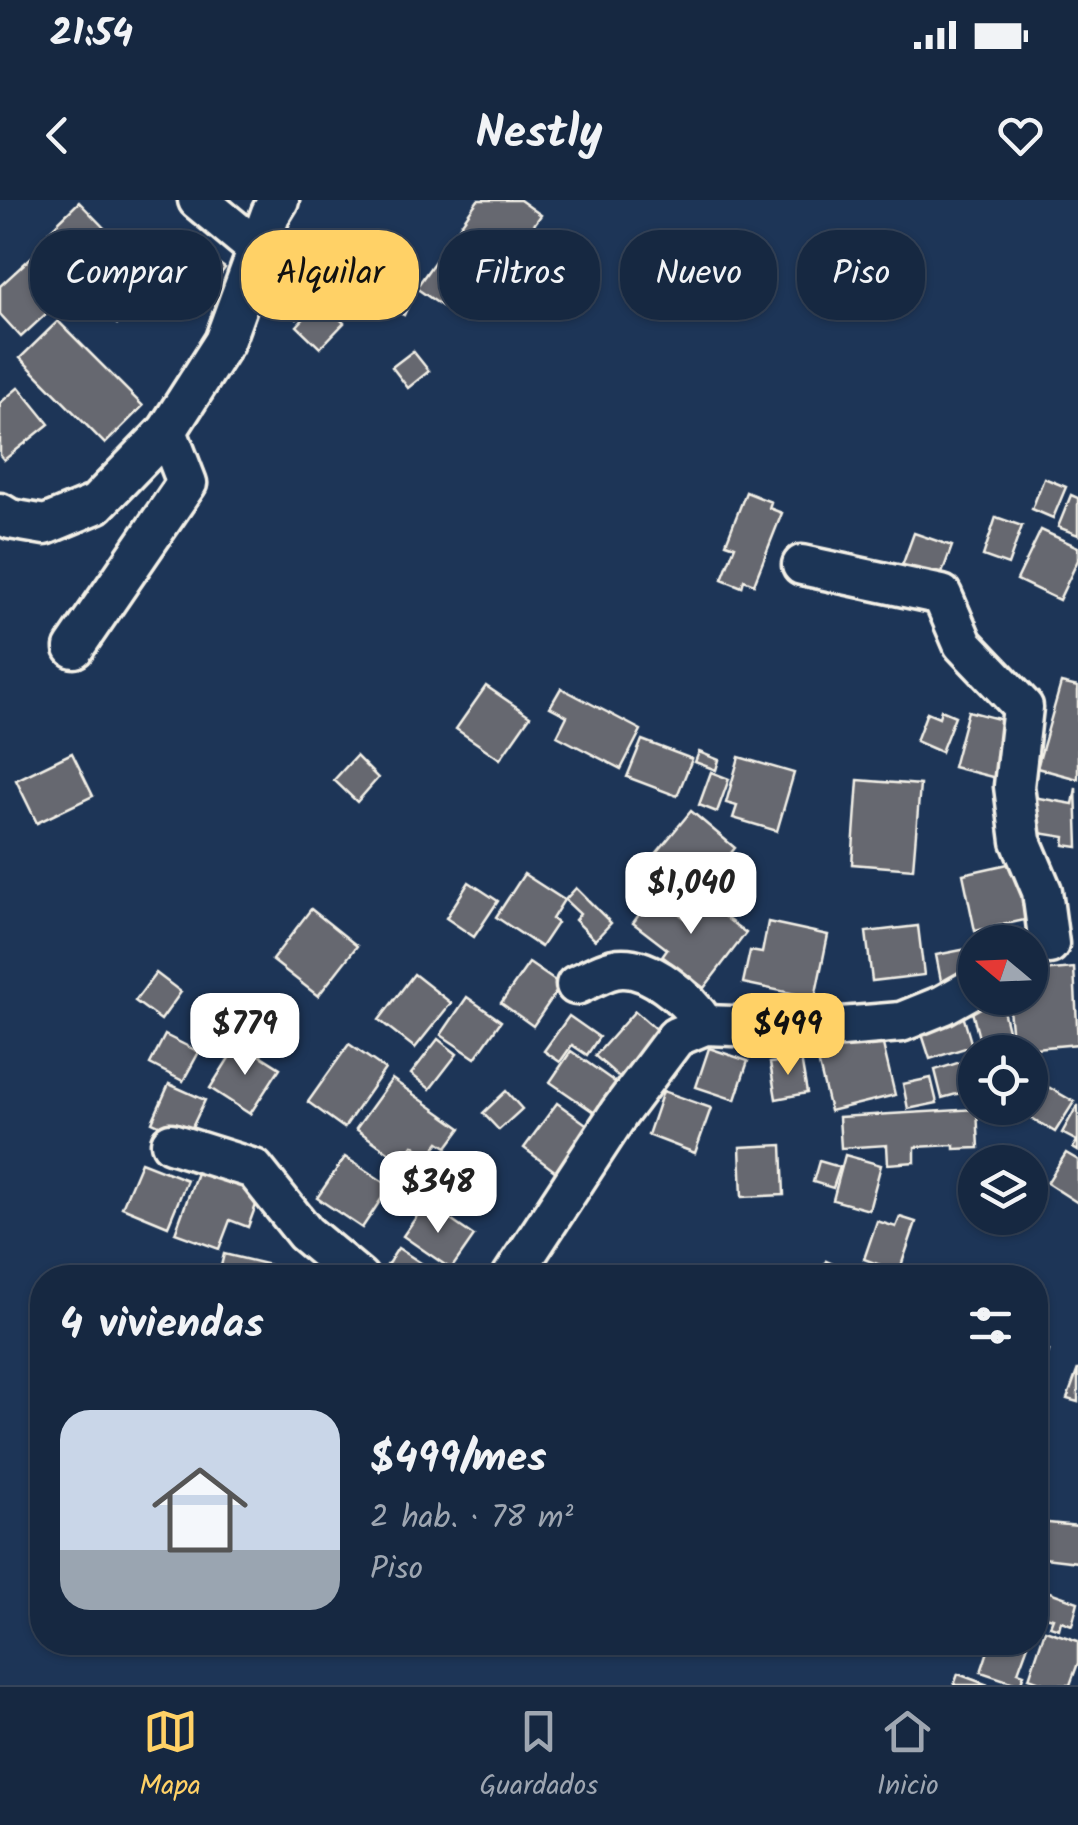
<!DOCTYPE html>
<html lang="es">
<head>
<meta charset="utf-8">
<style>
	:root { --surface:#162841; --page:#23344c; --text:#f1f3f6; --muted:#9ea6b1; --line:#35445a; --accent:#ffd166 }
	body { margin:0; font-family:Kalam,sans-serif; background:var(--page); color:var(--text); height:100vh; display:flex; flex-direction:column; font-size:38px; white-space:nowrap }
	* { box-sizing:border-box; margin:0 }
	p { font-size:32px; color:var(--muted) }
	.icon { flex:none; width:55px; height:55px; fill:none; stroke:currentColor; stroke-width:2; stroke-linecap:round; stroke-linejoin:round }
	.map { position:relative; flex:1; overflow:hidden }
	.side { position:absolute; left:30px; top:1065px; width:1018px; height:390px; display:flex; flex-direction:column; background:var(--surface); border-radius:40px; box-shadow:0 2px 8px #0004,0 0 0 2px var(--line) }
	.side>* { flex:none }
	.banner { position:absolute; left:30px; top:30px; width:1020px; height:90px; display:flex; gap:20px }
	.needle { width:65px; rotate:289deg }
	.controls { position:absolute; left:958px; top:725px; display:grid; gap:20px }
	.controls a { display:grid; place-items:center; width:90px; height:90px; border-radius:50%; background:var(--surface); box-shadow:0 2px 8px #0004,0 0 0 2px var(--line); font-size:50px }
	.price { position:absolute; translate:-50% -85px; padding:0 22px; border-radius:20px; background:#fff; color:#222; font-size:32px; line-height:65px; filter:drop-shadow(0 2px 5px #0008) }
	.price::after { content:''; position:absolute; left:50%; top:60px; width:30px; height:22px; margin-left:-15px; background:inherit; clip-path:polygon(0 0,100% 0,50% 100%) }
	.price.selected { background:var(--accent); color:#111 }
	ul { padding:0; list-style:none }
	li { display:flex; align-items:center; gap:30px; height:250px; padding:0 30px }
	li+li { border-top:2px solid var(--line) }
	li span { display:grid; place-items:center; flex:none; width:280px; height:200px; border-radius:30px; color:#555 }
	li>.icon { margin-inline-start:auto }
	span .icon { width:120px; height:120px; fill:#fffc; stroke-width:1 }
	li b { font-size:42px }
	h2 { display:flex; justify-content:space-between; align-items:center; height:120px; padding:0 30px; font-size:42px }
	.tag { padding:0 35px; border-radius:40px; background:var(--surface); box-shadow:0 2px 8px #0004,0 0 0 2px var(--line); font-size:35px; line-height:90px }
	.tag.selected { background:var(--accent); color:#111 }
	.status { display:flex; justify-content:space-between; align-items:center; height:70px; padding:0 50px; background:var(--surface); direction:ltr }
	.status svg { height:28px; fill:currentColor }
	header { display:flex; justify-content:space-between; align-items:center; height:130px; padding:0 30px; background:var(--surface); font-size:45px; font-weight:700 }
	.menu { display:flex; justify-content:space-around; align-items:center; height:140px; border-top:2px solid var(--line); background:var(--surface); font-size:28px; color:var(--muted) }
	.menu a { display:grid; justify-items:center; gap:5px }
	.menu .selected { color:var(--accent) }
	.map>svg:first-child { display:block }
	.building { fill:#666770; stroke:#f4f1e8; stroke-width:2.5 }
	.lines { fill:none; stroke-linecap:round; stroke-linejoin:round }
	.minor-casing { stroke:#f4f1e8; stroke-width:45 }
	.minor { stroke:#1d3557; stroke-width:38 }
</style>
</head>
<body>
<div class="status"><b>21:54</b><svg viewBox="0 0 49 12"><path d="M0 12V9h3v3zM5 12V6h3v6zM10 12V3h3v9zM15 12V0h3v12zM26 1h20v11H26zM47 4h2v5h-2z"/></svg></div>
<header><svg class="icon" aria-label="back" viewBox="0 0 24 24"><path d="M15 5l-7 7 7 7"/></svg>Nestly<svg class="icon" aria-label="heart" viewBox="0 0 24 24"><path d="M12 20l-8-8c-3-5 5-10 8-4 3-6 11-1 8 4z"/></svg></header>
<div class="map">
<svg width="1078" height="1485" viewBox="0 0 1078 1485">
	<rect width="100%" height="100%" fill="#1d3557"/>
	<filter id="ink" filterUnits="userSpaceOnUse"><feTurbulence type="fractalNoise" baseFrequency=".01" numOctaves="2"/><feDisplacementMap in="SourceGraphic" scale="20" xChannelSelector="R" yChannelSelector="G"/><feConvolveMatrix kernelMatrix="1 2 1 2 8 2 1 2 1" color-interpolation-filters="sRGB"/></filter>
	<g filter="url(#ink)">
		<!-- building -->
		<g class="building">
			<polygon points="478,0 520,0 541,15 465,122 416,88"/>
			<polygon points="79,2 110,34 81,63 49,31"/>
			<polygon points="181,36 225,68 208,91 164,59"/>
			<polygon points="117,50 153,80 117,124 81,95"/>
			<polygon points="37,52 72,90 21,137 0,114 0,86"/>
			<polygon points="303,69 323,96 297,119 275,91"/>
			<polygon points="387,77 415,90 404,115 376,102"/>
			<polygon points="321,100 344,123 320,148 297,126"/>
			<polygon points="58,121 143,206 105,244 20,158"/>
			<polygon points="413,151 429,171 408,188 392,167"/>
			<polygon points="19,187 49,224 4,260 0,255 0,203"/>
			<polygon points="1044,278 1066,287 1053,318 1032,309"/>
			<polygon points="746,292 771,302 769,308 782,313 754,384 744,380 742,387 722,379 735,346 726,343"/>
			<polygon points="1071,295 1078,298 1078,335 1058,327"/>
			<polygon points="996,317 1022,326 1008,365 983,356"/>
			<polygon points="1041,330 1078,347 1078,360 1059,400 1017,380"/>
			<polygon points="914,333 952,346 940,379 902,366"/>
			<polygon points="1061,483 1078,487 1078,579 1037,568"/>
			<polygon points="486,486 530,516 500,559 456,529"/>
			<polygon points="561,488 641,530 621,569 557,536 567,516 550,507"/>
			<polygon points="941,510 955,516 941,552 916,541 927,512 939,517"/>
			<polygon points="968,511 1014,523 1000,579 953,567"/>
			<polygon points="642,540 692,559 677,596 627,577"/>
			<polygon points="699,552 719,560 716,570 695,562"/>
			<polygon points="72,553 93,596 37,623 16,580"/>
			<polygon points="356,556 378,578 357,602 334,580"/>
			<polygon points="739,557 794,573 777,631 733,618 737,606 726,603"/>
			<polygon points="711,572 729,579 717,612 699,605"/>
			<polygon points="858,580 920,585 913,669 852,664"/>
			<polygon points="1076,588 1078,647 1064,645 1065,637 1027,631 1033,597 1073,604"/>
			<polygon points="691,611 735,648 706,684 692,673 681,686 650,661"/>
			<polygon points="1017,662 1029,719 975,731 963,674"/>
			<polygon points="524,674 564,700 552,719 557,723 541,747 496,717"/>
			<polygon points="469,682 498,701 474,737 446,718"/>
			<polygon points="576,688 611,723 595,740 575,720 580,714 565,700"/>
			<polygon points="654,694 686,719 701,699 746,733 704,788 662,756 667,749 633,723"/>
			<polygon points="311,709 357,746 318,796 272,760"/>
			<polygon points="768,722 828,735 815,798 743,783 750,751 762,753"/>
			<polygon points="918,726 924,775 872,781 866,732"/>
			<polygon points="972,748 975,780 942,786 936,755"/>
			<polygon points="529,763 561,785 533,826 501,803"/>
			<polygon points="1074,768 1078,844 1013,850 1008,798 1030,798 1030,772"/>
			<polygon points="156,773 181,792 161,820 135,801"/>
			<polygon points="414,774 451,803 415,848 379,820"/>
			<polygon points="467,797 501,821 475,858 441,835"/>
			<polygon points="1000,798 1008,830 979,838 970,804"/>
			<polygon points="635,811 667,839 627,884 595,856"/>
			<polygon points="963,815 972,846 930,859 920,828"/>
			<polygon points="569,816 599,837 587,855 572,845 560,862 544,851"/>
			<polygon points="880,832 895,895 830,911 815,848"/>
			<polygon points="165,835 199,852 183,881 150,864"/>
			<polygon points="438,839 457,854 430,889 411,874"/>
			<polygon points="239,842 280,868 250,914 210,888"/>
			<polygon points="349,844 385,869 344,928 308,902"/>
			<polygon points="709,848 748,861 735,900 696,887"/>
			<polygon points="571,851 622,887 601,917 550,882"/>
			<polygon points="801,858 807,893 776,899 770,863"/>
			<polygon points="970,859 975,889 942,898 935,870"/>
			<polygon points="931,878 937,903 908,909 903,884"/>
			<polygon points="392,879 461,928 447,947 439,942 428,956 413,945 401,961 356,929"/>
			<polygon points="1038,881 1074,902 1055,932 1020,911 1030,908 1030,894"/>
			<polygon points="169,884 205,900 187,938 152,922"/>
			<polygon points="506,891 522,909 499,930 483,913"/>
			<polygon points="663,891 711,908 695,953 648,935"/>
			<polygon points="557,903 589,926 556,972 524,948"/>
			<polygon points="1077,906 1078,906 1078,951 1073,948 1077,941 1062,933"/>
			<polygon points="977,909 979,948 954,949 954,945 915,947 915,962 888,964 887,945 841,948 839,917"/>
			<polygon points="782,945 784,995 742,997 740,947"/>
			<polygon points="1066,953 1078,960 1078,1003 1047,983"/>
			<polygon points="845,955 881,965 869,1010 833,1000"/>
			<polygon points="345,957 390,986 362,1028 317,998"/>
			<polygon points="819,961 840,967 833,988 813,982"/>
			<polygon points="141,962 187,980 168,1026 122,1007"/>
			<polygon points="198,970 260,994 248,1027 230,1020 219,1049 175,1033"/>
			<polygon points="426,1003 474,1036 451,1069 403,1036"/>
			<polygon points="900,1017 916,1022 899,1072 864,1059 877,1021 896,1027"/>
			<polygon points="398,1048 444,1078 379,1078"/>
			<polygon points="224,1054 299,1072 298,1078 218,1078"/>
			<polygon points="826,1061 864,1078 819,1078"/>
			<polygon points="151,1070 167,1070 167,1078 150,1078"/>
			<polygon points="1035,1081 1043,1083 1035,1112"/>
			<polygon points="1035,1147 1049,1151 1035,1194"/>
			<polygon points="1078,1169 1078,1202 1067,1199"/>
			<polygon points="1038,1322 1078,1326 1078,1362 1035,1357"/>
			<polygon points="1041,1389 1078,1402 1072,1425 1061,1421 1059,1429 1050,1426 1053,1418 1042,1415 1039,1422 1035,1421"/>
			<polygon points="1045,1430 1078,1441 1078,1463 1070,1485 1048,1485 1029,1478"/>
			<polygon points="351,1442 429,1442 429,1447 352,1454"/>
			<polygon points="991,1442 1029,1442 1018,1472 1024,1474 1020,1485 981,1472"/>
			<polygon points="958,1474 988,1485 954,1485"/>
		</g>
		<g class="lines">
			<!-- minor casing -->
			<g class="minor-casing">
				<g id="minor">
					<polyline points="198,0 257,49"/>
					<polyline points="0,313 10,319 45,325 96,304 167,231 224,142 271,13 279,0"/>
					<polyline points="802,365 942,395 963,444 1023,507 1014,586 1021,641 1042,691 1049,744"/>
					<polyline points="74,448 187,283 167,231"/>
					<path d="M576 785C588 780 601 772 614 769 648 762 689 800 705 825"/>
					<polyline points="171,943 254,969 305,1033 359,1078"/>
					<polyline points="511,1078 619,913 676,837 705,825 818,829 901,822 943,805 975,787"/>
				</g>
			</g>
			<!-- minor -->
			<use href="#minor" class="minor"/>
		</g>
	</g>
</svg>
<div class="controls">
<a><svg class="needle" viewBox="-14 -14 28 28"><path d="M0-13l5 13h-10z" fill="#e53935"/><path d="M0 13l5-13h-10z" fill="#9ea6b1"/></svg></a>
<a><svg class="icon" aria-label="locate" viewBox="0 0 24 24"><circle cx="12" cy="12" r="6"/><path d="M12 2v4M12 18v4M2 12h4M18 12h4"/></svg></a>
<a><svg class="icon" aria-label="layers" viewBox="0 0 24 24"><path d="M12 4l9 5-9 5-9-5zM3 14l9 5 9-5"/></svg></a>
</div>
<b class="price" style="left:691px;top:737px">$1,040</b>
<b class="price" style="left:245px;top:878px">$779</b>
<b class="price selected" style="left:788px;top:878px">$499</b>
<b class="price" style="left:438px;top:1036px">$348</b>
<div class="banner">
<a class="tag">Comprar</a>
<a class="tag selected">Alquilar</a>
<a class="tag">Filtros</a>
<a class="tag">Nuevo</a>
<a class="tag">Piso</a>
</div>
<section class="side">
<h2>4 viviendas<svg class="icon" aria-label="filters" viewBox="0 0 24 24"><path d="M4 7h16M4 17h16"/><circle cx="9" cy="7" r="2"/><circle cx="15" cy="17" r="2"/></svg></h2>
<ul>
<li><span style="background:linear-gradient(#c9d6e8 70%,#9aa5b1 0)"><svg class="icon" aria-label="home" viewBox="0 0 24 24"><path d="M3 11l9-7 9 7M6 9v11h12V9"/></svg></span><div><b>$499/mes</b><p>2 hab. · 78 m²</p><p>Piso</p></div></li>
</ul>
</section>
</div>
<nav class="menu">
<a class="selected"><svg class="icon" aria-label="map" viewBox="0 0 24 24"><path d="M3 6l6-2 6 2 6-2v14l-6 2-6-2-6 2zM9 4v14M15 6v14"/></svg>Mapa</a>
<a><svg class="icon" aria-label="saved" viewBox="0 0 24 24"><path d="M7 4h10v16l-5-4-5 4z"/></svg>Guardados</a>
<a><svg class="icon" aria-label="home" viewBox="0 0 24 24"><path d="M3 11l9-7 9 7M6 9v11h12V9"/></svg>Inicio</a>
</nav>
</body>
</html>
